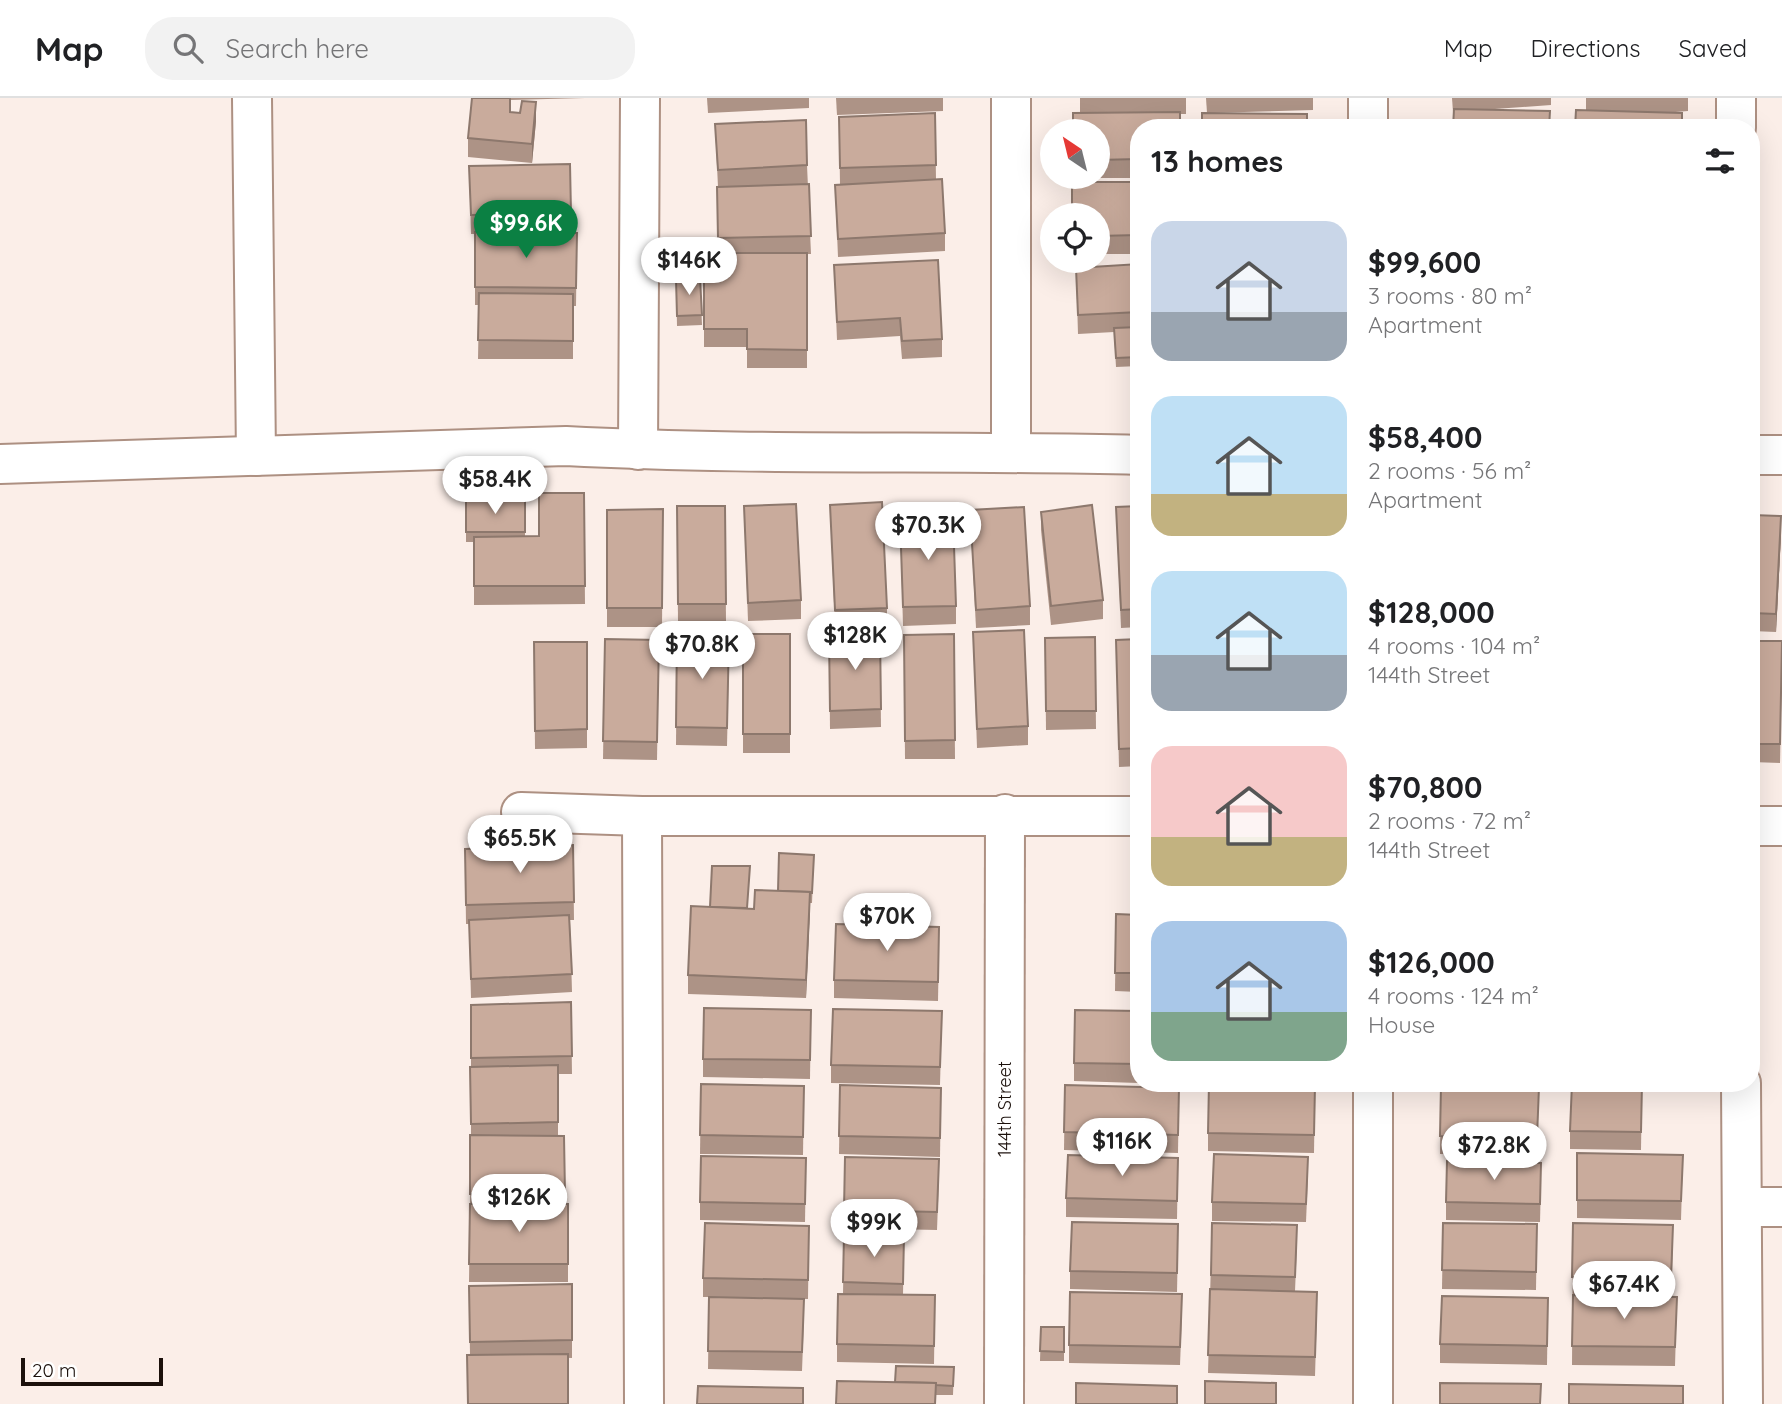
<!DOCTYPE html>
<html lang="en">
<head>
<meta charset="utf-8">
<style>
	:root { --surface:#fff; --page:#f2f2f2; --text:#202124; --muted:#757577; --line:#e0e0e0; --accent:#0b8043 }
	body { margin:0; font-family:Quicksand,sans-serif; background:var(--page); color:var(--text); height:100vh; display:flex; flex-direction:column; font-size:26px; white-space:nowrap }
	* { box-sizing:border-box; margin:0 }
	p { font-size:23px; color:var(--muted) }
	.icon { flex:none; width:38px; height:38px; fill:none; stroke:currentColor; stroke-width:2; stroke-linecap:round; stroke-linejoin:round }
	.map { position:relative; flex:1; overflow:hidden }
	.side { position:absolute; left:1130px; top:21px; width:630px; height:973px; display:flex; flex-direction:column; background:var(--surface); border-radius:28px; box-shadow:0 7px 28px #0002 }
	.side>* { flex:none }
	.needle { width:46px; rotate:325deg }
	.controls { position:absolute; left:1040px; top:21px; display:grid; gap:14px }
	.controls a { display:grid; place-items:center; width:70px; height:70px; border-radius:50%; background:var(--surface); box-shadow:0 7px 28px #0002; font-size:35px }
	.scale { position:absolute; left:21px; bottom:18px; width:142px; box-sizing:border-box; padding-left:7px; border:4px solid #1b100b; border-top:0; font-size:19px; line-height:24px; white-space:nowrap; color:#1b100b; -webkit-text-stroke:5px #fff; paint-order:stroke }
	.price { position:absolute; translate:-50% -60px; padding:0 16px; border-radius:24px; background:#fff; color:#222; font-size:23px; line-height:46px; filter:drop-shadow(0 2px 4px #0008) }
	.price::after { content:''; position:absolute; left:50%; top:42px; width:21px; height:16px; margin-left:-10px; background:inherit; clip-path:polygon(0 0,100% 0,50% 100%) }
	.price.selected { background:var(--accent); color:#fff }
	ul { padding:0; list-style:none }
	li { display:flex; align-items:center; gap:21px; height:175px; padding:0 21px }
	li span { display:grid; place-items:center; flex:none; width:196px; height:140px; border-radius:21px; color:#555 }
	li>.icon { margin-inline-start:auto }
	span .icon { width:84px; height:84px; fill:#fffc; stroke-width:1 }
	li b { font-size:30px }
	h2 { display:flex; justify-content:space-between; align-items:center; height:84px; padding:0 21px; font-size:30px }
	header { display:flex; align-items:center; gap:42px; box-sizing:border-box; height:98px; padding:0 35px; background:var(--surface); border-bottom:2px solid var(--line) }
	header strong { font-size:33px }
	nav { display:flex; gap:38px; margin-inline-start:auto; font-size:24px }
	.search { width:490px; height:63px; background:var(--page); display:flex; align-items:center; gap:18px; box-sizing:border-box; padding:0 24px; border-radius:28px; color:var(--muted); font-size:26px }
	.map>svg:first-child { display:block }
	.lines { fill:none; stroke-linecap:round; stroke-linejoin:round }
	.minor-casing { stroke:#ad9082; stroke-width:42 }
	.minor { stroke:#fff; stroke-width:38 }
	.wall { fill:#ad9386 }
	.shaded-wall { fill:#8d786d }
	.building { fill:#c9ab9c; stroke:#8d786d; stroke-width:2 }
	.labels { text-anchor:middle; stroke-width:5; stroke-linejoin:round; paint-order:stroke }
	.street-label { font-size:18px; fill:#1b100b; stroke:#fff }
</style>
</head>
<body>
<header>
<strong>Map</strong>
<div class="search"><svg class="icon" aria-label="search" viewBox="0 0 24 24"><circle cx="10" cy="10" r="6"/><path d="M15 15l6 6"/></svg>Search here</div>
<nav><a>Map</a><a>Directions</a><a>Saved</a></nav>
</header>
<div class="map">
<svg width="1782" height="1306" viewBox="0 0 1782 1306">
	<rect width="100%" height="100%" fill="#fbeee8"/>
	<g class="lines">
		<!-- minor casing -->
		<g class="minor-casing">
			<g id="minor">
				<polyline points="252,0 256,358"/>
				<polyline points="1368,0 1368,30"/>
				<polyline points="1736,0 1736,30"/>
				<polyline points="638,352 640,0"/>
				<polyline points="1011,353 1011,0"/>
				<polyline points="1752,357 1782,357"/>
				<path d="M0 366 566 348C757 358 948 352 1139 357"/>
				<polyline points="521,714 642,718 1139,718"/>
				<polyline points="642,718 644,1306"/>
				<polyline points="1752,728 1782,728"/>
				<polyline points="1741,985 1743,1306"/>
				<polyline points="1743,1109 1782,1109"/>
				<polyline points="1004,1306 1005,716"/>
				<polyline points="1373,1306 1373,985"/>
			</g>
		</g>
		<!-- minor -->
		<use href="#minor" class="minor"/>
	</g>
	<!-- wall -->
	<g class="wall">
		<polygon points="472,0 585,0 510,2 510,14 536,23 532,65 468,59 468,40"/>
		<polygon points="707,0 809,0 809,10 708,15"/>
		<polygon points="836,0 943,0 943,13 837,17"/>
		<polygon points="1080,0 1186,0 1186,16 1180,16 1139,30 1139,80 1073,80 1073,79 1097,79 1097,33 1080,15"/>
		<polygon points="1206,0 1313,0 1313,12 1207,15"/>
		<polygon points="1452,0 1551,0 1551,7 1453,14"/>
		<polygon points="1586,0 1688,0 1688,13 1663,15 1586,12"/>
		<polygon points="935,15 936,82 945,135 945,153 838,159 835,87 840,87 839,19"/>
		<polygon points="715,26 807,67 811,156 807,156 807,270 747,270 747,249 704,249 704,155 718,155 717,89 718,89"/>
		<polygon points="570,66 571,133 513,135 577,135 576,208 573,208 573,261 478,261 479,207 475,207 475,136 471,136 469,68"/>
		<polygon points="1139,84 1139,156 1097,156 1097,117"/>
		<polygon points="1139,166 1139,268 1116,269 1114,234 1078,236 1076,170"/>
		<polygon points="834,167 942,241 942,259 902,261 900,238 837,242"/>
		<polygon points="700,180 702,227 677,228 676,181"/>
		<polygon points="584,395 585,506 474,507 474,444 466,444 466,403 525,403 525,438 539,438"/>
		<polygon points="830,407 887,510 887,528 835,530"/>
		<polygon points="677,408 725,408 726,524 678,524"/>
		<polygon points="744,408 801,502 801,521 748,523"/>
		<polygon points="1139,408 1139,529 1121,530 1116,409"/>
		<polygon points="663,411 662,529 607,529 607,412"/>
		<polygon points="970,412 1030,508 1030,527 976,530"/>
		<polygon points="1041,414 1103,502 1103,521 1051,527 1041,432"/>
		<polygon points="1752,417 1781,436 1776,534 1752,533"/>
		<polygon points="900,420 956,508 956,526 903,528"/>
		<polygon points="973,534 1028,628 1028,647 977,650"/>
		<polygon points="677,536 729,556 727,648 676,647"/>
		<rect x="743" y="536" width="47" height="119"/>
		<polygon points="880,536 881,629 830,631 829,537"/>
		<polygon points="954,536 955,661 905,661 904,537"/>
		<polygon points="1095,539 1096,631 1046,632 1045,540"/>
		<polygon points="605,541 659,542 657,662 603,661"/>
		<polygon points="1139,541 1139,668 1119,669 1116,542"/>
		<polygon points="1752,543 1782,565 1780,665 1752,664"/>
		<polygon points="534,544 587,544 587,650 535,651"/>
		<polygon points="573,747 574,822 570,822 572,894 471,900 469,826 466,826 465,751"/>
		<polygon points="814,757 812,805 810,805 806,900 688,896 688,877 748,811 754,811 778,793"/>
		<polygon points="1116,816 1139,817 1139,894 1115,893"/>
		<polygon points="939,847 938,903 834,900 834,882"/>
		<polygon points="571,904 572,976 558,976 558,1038 564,1038 565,1106 568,1106 568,1184 469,1184 471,1037 471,907"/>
		<polygon points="811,912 810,981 703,979 703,961"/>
		<polygon points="942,913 940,987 831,985 831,967"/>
		<polygon points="1139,913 1139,985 1074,983 1074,965"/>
		<polygon points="1642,985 1641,1052 1570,1051 1570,1033"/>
		<polygon points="701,986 804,988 803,1057 700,1056"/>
		<polygon points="840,987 941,990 940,1059 839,1056"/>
		<polygon points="1065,987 1179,990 1178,1055 1064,1052"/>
		<polygon points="1315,987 1314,1055 1208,1053 1208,1035"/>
		<polygon points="1441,987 1539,989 1537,1058 1440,1056"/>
		<polygon points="1577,1055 1683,1057 1681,1122 1577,1120"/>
		<polygon points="806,1060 805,1124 700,1122 700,1104"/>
		<polygon points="1178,1060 1177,1121 1066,1119 1066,1100"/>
		<polygon points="1308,1077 1306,1124 1212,1123 1212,1104"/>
		<polygon points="939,1079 937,1132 844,1130 844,1112"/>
		<polygon points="1541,1083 1540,1124 1446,1122 1446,1104"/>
		<polygon points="1212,1125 1297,1146 1295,1193 1317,1212 1315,1278 1208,1275"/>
		<polygon points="1443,1125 1537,1126 1536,1192 1442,1191"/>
		<polygon points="1573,1125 1673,1145 1671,1199 1677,1199 1675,1268 1572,1267"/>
		<polygon points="809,1128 808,1201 714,1199 804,1220 802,1273 708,1271 709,1199 703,1199 703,1180"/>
		<polygon points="844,1137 904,1138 903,1197 935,1197 934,1266 837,1264 837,1246 843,1196"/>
		<polygon points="1178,1145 1177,1194 1070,1191 1070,1173"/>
		<polygon points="572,1186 572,1260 470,1257 469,1188"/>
		<polygon points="1548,1200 1547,1267 1440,1265 1440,1246"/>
		<polygon points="1182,1215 1180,1267 1069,1265 1069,1247"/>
		<polygon points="1041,1229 1064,1229 1064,1263 1040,1263"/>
		<polygon points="954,1269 953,1297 936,1297 936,1306 836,1306 895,1284"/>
	</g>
	<!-- shaded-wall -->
	<g class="shaded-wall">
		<polygon points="536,4 536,23 532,65 532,46"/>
		<polygon points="1781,418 1781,436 1776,534 1776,516"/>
		<polygon points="810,794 810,812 806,900 806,882"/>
	</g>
	<!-- building -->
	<g class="building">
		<polygon points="472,0 510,0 510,14 520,15 522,3 536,4 532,46 468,40"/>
		<polygon points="1454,11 1550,13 1549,30 1453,30"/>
		<polygon points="1576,12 1682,15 1682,30 1575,30"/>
		<polygon points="1180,14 1180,30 1139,30 1139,61 1097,62 1097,33 1073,33 1073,15"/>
		<polygon points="935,15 936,67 840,70 839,19"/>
		<polygon points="1202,15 1307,16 1307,30 1202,30"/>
		<polygon points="806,22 807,67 718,72 715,26"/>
		<polygon points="570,66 571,115 471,117 469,68"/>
		<polygon points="942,81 945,135 838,141 835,87"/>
		<polygon points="1072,84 1139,84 1139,137 1097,138 1097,117 1072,117"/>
		<polygon points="809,86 811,138 718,140 717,89"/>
		<polygon points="475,134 577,135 576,190 475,189"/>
		<polygon points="704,155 807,155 807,252 747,251 747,231 704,231"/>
		<polygon points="938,162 942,241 902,243 900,220 837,224 834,167"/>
		<polygon points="1139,166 1139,214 1078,217 1076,170"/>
		<polygon points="700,180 702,217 677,218 676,181"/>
		<polygon points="479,195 573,196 573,243 478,242"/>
		<polygon points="1139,229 1139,259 1116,260 1114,230"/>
		<polygon points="539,395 584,395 585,488 474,488 474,439 539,438"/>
		<rect x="466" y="403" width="59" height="31"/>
		<polygon points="882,404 887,510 835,512 830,407"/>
		<polygon points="796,406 801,502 748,505 744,408"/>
		<polygon points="1092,407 1103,502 1051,508 1041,414"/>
		<polygon points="677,408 725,408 726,506 678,506"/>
		<polygon points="1139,408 1139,511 1121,512 1116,409"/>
		<polygon points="1024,409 1030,508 976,512 970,412"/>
		<polygon points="663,411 662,510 607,510 607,412"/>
		<polygon points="1752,417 1781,418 1776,516 1752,515"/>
		<polygon points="953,418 956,508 903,509 900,420"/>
		<polygon points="1024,532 1028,628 977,631 973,534"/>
		<polygon points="677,536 729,537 727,630 676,629"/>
		<rect x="743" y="536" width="47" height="100"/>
		<polygon points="880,536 881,611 830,613 829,537"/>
		<polygon points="954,536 955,642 905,643 904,537"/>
		<polygon points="1095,539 1096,613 1046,613 1045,540"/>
		<polygon points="605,541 659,542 657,644 603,643"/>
		<polygon points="1139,541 1139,650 1119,651 1116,542"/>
		<polygon points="1752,543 1782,543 1780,646 1752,646"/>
		<polygon points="534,544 587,544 587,631 535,633"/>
		<polygon points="573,747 574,804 466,807 465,751"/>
		<polygon points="779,755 814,757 812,795 809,795 810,794 778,793"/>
		<polygon points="712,768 750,768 747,810 710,809"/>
		<polygon points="755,792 810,794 806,882 688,877 691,808 754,811"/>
		<polygon points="1116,816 1139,817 1139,875 1115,875"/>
		<polygon points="569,817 572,876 471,881 469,822"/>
		<polygon points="836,826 939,829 938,884 834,882"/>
		<polygon points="571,904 572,958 471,960 471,907"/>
		<polygon points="704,910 811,912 810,962 703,961"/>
		<polygon points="833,911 942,913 940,969 831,967"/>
		<polygon points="1075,912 1139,913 1139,966 1074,965"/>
		<polygon points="558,967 558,1024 471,1026 470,969"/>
		<polygon points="1209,985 1315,987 1314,1037 1208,1035"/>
		<polygon points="1572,985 1642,985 1641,1034 1570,1033"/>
		<polygon points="701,986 804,988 803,1039 700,1037"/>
		<polygon points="840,987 941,990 940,1040 839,1038"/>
		<polygon points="1065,987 1179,990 1178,1037 1064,1034"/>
		<polygon points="1441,987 1539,989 1537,1039 1440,1038"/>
		<polygon points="470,1037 564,1038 565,1096 470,1096"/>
		<polygon points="1577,1055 1683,1057 1681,1103 1577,1102"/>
		<polygon points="1214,1056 1308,1059 1306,1106 1212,1104"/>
		<polygon points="1068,1057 1178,1060 1177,1103 1066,1100"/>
		<polygon points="701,1058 806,1060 805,1106 700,1104"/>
		<polygon points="845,1059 939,1061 937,1114 844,1112"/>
		<polygon points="1447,1063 1541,1065 1540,1106 1446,1104"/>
		<polygon points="470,1106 568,1106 568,1166 469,1166"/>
		<polygon points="1072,1124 1178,1126 1177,1175 1070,1173"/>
		<polygon points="705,1125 809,1128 808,1182 703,1180"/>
		<polygon points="1212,1125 1297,1127 1295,1179 1211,1177"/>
		<polygon points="1443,1125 1537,1126 1536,1174 1442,1172"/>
		<polygon points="1573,1125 1673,1127 1671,1181 1572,1179"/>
		<polygon points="844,1137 904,1138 903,1186 843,1184"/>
		<polygon points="572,1186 572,1242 470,1244 469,1188"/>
		<polygon points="1210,1191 1317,1194 1315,1259 1208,1257"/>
		<polygon points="1070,1194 1182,1196 1180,1249 1069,1247"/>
		<polygon points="838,1196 935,1197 934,1248 837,1246"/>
		<polygon points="1573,1197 1677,1199 1675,1249 1572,1248"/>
		<polygon points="1442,1198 1548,1200 1547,1248 1440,1246"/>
		<polygon points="709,1199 804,1201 802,1254 708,1253"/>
		<polygon points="1041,1229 1064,1229 1064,1254 1040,1253"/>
		<polygon points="568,1256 568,1306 468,1306 467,1257"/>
		<polygon points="896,1268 954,1269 953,1288 936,1287 936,1285 895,1284"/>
		<polygon points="837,1283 936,1285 935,1306 836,1306"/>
		<polygon points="1205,1283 1276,1285 1276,1306 1205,1306"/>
		<polygon points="1076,1285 1177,1288 1177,1306 1076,1306"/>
		<polygon points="1440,1285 1541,1286 1540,1306 1440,1306"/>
		<polygon points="1569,1286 1683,1288 1683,1306 1569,1306"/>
		<polygon points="698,1288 803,1290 803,1306 697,1306"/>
	</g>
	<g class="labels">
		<!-- street labels -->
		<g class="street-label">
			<text transform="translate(1005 1011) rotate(-90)" y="6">144th Street</text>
		</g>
	</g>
</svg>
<div class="controls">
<a><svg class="needle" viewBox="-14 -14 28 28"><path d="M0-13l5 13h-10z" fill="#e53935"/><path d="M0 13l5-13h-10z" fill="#757577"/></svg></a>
<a><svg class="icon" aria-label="locate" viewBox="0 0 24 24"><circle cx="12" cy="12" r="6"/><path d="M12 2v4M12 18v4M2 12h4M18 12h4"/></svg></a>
</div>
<div class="scale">20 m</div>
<b class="price selected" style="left:526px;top:162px">$99.6K</b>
<b class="price" style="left:689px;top:199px">$146K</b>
<b class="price" style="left:495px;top:418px">$58.4K</b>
<b class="price" style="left:928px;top:464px">$70.3K</b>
<b class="price" style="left:855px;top:574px">$128K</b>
<b class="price" style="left:702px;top:583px">$70.8K</b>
<b class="price" style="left:520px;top:777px">$65.5K</b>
<b class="price" style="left:887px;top:855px">$70K</b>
<b class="price" style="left:1122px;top:1080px">$116K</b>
<b class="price" style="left:1494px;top:1084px">$72.8K</b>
<b class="price" style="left:519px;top:1136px">$126K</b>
<b class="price" style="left:874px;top:1161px">$99K</b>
<b class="price" style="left:1624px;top:1223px">$67.4K</b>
<section class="side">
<h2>13 homes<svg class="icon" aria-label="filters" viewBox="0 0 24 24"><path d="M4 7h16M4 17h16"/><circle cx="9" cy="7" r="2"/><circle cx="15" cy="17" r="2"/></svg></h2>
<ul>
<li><span style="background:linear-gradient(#c9d6e8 65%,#9aa5b1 0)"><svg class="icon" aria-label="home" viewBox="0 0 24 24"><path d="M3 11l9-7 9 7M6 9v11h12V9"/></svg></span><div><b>$99,600</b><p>3 rooms · 80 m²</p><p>Apartment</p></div></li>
<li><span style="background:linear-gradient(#bfe0f5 70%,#c2b280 0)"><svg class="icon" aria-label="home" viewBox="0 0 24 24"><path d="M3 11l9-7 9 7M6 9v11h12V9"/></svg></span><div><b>$58,400</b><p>2 rooms · 56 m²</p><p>Apartment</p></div></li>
<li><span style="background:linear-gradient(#bfe0f5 60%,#9aa5b1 0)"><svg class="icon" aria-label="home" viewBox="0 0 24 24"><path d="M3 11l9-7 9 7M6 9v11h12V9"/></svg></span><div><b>$128,000</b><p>4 rooms · 104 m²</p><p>144th Street</p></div></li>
<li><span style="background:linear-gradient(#f6c9c9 65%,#c2b280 0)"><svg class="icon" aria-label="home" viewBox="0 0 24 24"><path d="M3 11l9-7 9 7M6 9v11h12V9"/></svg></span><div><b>$70,800</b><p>2 rooms · 72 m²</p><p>144th Street</p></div></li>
<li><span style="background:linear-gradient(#a9c7e8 65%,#7fa58c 0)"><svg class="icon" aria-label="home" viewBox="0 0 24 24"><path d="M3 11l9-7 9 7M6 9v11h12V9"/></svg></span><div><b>$126,000</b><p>4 rooms · 124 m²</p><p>House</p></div></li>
</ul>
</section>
</div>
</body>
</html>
